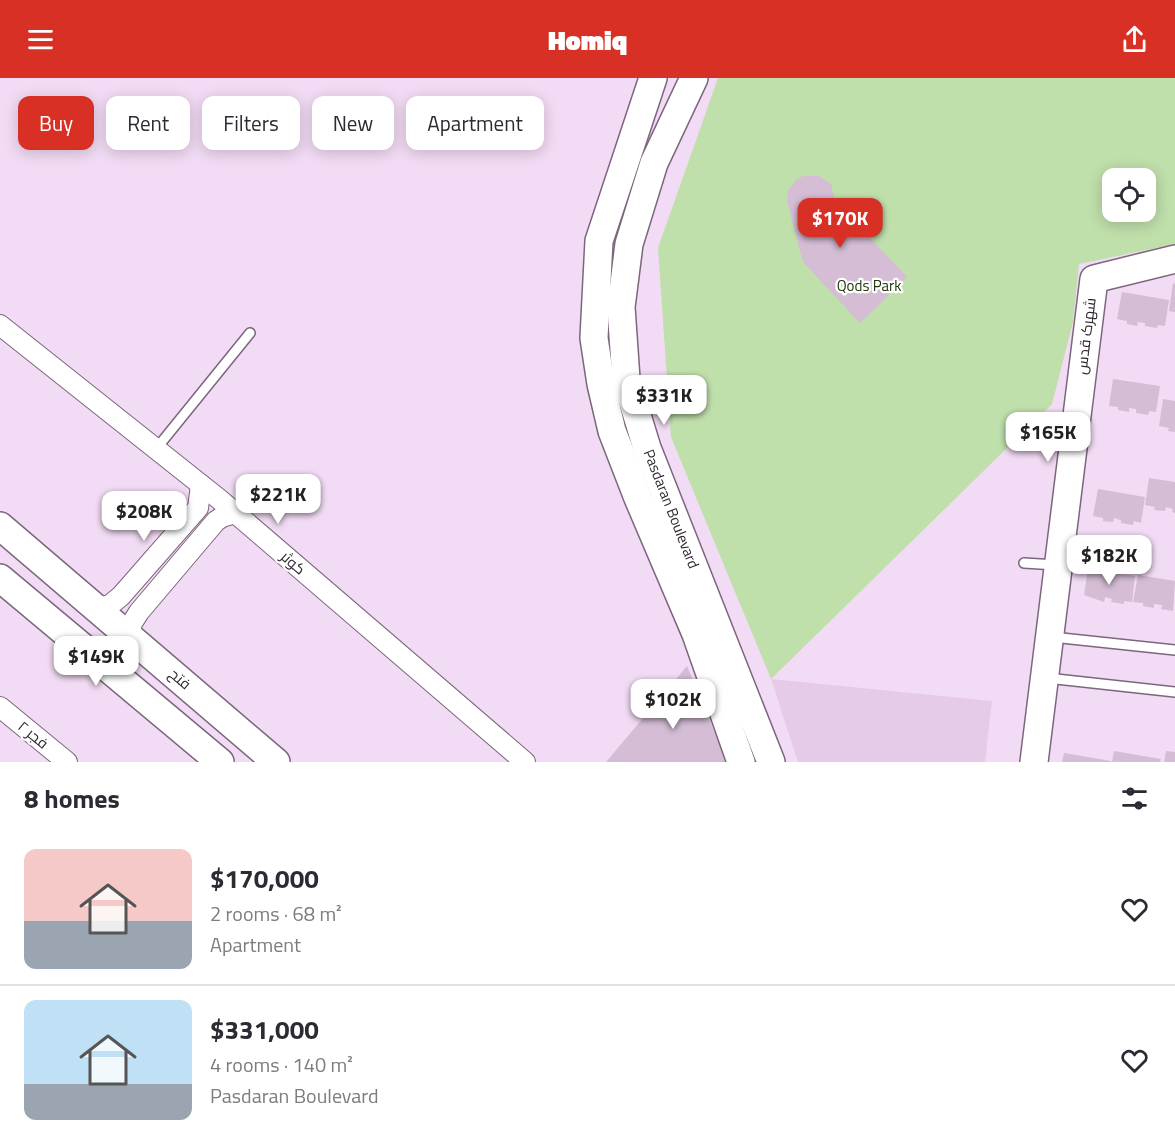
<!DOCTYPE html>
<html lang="en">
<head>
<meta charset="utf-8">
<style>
	:root { --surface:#fff; --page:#f7f7f7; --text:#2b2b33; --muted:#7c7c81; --line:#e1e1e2; --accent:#d93025 }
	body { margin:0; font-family:"Titillium Web",Cairo,sans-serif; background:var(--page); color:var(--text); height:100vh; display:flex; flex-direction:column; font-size:22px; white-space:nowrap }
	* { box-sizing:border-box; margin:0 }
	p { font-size:20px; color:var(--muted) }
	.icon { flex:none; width:33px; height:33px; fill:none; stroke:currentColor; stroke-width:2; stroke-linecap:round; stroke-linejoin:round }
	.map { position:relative; height:684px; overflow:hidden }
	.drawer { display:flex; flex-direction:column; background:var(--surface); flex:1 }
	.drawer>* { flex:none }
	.banner { position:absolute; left:18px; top:18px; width:600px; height:54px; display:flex; gap:12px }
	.buttons { position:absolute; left:1102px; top:90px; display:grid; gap:12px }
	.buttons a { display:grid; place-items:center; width:54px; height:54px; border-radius:12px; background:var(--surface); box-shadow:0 3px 15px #0003; font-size:30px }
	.price { position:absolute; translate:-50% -51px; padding:0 14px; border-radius:12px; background:#fff; color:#222; font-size:20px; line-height:39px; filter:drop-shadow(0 2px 3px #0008) }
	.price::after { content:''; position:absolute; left:50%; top:36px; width:18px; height:14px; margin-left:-9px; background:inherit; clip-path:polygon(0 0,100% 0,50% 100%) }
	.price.selected { background:var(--accent); color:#fff }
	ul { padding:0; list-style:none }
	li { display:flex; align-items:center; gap:18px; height:150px; padding:0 24px }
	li+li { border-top:2px solid var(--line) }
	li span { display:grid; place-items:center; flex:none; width:168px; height:120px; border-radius:12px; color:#555 }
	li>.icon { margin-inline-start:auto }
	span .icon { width:72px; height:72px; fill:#fffc; stroke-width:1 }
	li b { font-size:26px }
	h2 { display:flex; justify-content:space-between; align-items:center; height:72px; padding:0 24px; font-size:26px }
	.pill { padding:0 21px; border-radius:12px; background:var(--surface); box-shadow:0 3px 15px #0003; font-size:21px; line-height:54px }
	.pill.selected { background:var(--accent); color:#fff }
	header { display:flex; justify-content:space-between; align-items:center; height:78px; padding:0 24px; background:var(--accent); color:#fff; font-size:27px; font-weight:800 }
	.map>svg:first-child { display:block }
	.built { fill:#e6cbe9 }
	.park { fill:#bfdfab; fill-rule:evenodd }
	.building { fill:#d4bdd5 }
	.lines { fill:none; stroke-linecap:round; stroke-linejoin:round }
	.lane-casing { stroke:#7b667c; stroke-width:12 }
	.street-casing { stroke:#7b667c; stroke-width:22 }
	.secondary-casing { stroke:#7b667c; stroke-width:30 }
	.lane { stroke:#fff; stroke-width:9 }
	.street { stroke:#fff; stroke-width:20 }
	.secondary { stroke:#fff; stroke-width:27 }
	.labels { text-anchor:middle; stroke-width:4.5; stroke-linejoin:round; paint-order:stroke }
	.park-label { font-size:15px; fill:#20380c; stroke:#fff }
	.street-label { font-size:15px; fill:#2f2730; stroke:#fff }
</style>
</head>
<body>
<header><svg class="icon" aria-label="menu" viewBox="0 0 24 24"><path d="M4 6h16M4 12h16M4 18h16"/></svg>Homiq<svg class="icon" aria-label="share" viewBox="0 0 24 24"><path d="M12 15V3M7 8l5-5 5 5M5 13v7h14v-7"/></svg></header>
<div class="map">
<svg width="1175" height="684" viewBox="0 0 1175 684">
	<rect width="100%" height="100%" fill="#f2dbf4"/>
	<!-- built -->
	<polygon class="built" points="771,601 992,623 985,684 798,684"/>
	<!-- park -->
	<path class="park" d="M718 0H1175V166L1079 186 1073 244 1052 326 771 601 671 359 658 170ZM1113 100H1146V134H1113Z"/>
	<!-- building -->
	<g class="building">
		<polygon points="803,98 819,98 831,106 835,123 907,199 860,245 803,184 787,123 788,113 796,102"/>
		<polygon points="1173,205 1175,206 1175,234 1169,233"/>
		<polygon points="1122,214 1169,222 1165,248 1158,247 1157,250 1145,248 1145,245 1138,244 1137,248 1127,246 1127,243 1117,241"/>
		<polygon points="1113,301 1160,308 1156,334 1149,333 1148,337 1136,335 1136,331 1129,330 1129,334 1118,332 1118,329 1109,328"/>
		<polygon points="1163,321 1175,323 1175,354 1168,353 1169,350 1159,348"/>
		<polygon points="1149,400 1175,404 1175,435 1172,434 1173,431 1166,429 1165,433 1154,432 1155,429 1145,427"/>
		<polygon points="1098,411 1145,419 1141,445 1134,443 1133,447 1121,445 1121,442 1114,440 1113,444 1103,443 1103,440 1093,438"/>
		<polygon points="1088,490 1135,498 1132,524 1124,523 1124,526 1111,524 1112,521 1105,519 1104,524 1084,517"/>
		<polygon points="1138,497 1175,503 1173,533 1161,531 1162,527 1154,526 1154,530 1143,528 1143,525 1133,524"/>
		<polygon points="687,588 727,684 606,684"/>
		<polygon points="1114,673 1161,681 1160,684 1112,684"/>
		<polygon points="1166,673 1175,674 1175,684 1164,684"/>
		<polygon points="1064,675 1111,683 1111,684 1062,684"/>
	</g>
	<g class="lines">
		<!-- lane casing -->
		<g class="lane-casing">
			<g id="lane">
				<polyline points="156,371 250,255"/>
				<polyline points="1024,485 1056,487"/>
				<polyline points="1052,559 1175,572"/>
				<polyline points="1047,600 1175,614"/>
			</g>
		</g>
		<!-- street casing -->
		<g class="street-casing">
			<g id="street">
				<polyline points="0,247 219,421 525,684"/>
				<polyline points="97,530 110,527 121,518 198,430 201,407"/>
				<polyline points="129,558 132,545 139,534 216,443 222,439 235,435"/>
				<polyline points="0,629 67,684"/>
			</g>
		</g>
		<!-- secondary casing -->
		<g class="secondary-casing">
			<g id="secondary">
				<polyline points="653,0 599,163 594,260 601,306 612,353 638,420 696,556 741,684"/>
				<path id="s1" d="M694 0 654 85 629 166 621 229 626 301 647 370 771 684"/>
				<polyline points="0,448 276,684"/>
				<polyline points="0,500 220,684"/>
				<polyline points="1034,684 1094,201 1175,181"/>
			</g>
		</g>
		<!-- lane -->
		<use href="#lane" class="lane"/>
		<!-- street -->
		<use href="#street" class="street"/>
		<!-- secondary -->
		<use href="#secondary" class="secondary"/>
	</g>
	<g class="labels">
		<!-- park labels -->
		<g class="park-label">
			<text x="869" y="213">Qods Park</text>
		</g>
		<!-- street labels -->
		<g class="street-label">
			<text transform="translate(1086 258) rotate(-83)" y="5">شهرک قدس</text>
			<text dy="5" stroke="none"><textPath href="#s1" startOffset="452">Pasdaran Boulevard</textPath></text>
			<text transform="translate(293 485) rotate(41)" y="5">کوثر</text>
			<text transform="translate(180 601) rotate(41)" y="5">فتح</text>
			<text transform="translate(33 657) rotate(39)" y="5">فجر ۲</text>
		</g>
	</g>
</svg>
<div class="buttons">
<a><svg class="icon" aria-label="locate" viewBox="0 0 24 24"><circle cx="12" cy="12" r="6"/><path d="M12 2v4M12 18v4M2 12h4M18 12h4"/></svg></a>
</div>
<b class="price selected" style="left:840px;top:171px">$170K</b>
<b class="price" style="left:664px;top:348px">$331K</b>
<b class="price" style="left:1048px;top:385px">$165K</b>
<b class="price" style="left:278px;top:447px">$221K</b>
<b class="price" style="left:144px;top:464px">$208K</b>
<b class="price" style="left:1109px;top:508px">$182K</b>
<b class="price" style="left:96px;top:609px">$149K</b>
<b class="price" style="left:673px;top:652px">$102K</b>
<div class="banner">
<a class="pill selected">Buy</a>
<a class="pill">Rent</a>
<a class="pill">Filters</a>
<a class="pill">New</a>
<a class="pill">Apartment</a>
</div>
</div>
<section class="drawer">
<h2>8 homes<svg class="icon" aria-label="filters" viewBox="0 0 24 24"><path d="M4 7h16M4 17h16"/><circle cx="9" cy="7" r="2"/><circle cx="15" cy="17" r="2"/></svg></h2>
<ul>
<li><span style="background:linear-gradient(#f6c9c9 60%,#9aa5b1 0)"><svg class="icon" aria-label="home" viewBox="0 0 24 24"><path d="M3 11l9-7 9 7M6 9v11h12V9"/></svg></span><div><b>$170,000</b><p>2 rooms · 68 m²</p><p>Apartment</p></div><svg class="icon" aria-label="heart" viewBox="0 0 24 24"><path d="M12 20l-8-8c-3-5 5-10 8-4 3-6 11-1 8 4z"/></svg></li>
<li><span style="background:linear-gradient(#bfe0f5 70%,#9aa5b1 0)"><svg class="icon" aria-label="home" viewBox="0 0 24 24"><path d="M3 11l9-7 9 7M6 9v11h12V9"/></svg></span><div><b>$331,000</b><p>4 rooms · 140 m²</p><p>Pasdaran Boulevard</p></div><svg class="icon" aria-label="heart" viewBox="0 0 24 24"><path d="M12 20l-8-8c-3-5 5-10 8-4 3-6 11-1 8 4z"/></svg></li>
</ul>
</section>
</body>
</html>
